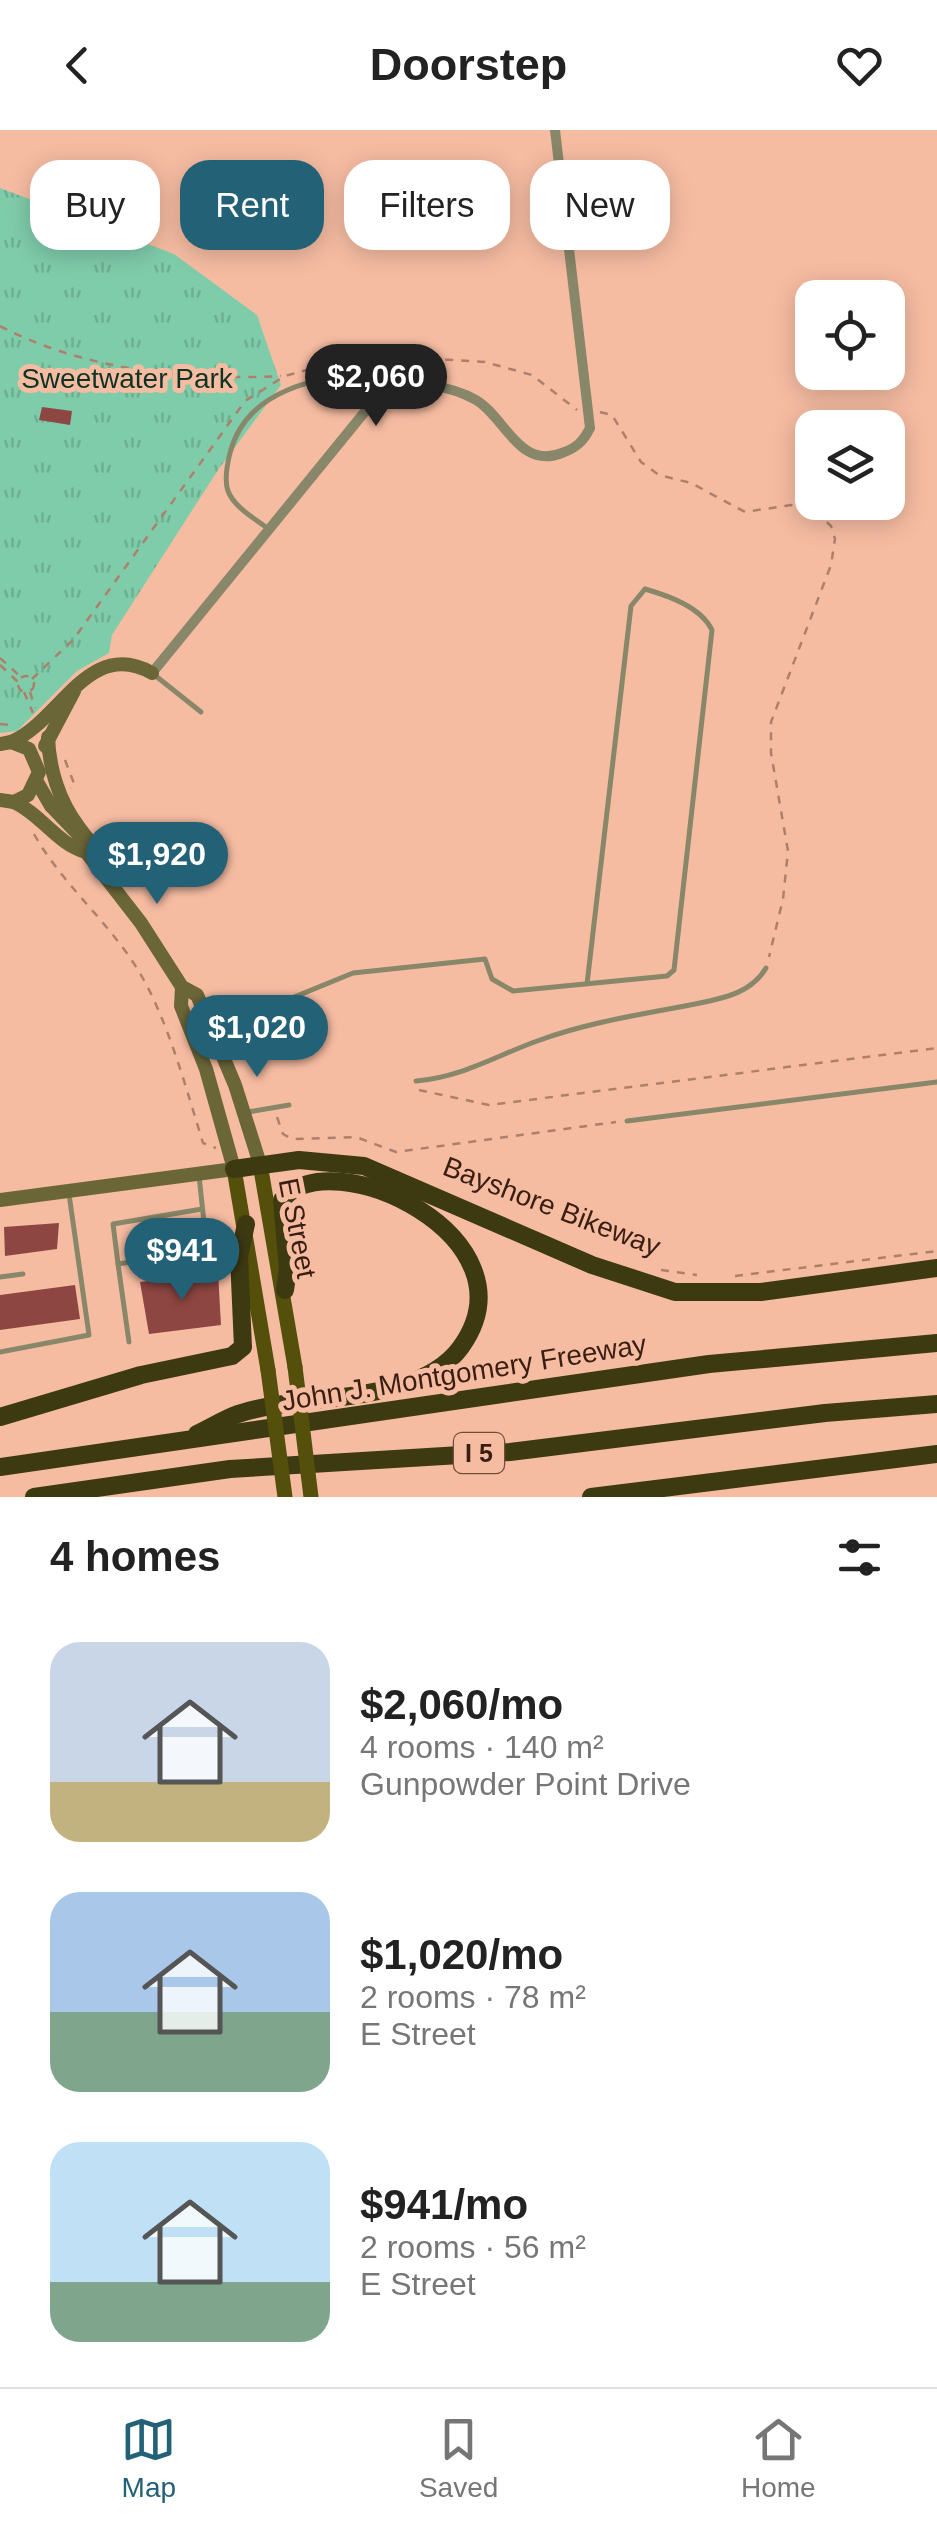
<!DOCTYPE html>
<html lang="en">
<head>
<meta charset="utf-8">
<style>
	:root { --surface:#fff; --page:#f2f2f2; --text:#222; --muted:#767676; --line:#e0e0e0; --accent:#236177 }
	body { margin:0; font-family:Arial,sans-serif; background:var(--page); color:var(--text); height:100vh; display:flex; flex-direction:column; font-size:38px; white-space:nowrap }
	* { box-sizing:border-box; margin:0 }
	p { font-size:32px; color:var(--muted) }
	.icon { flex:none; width:55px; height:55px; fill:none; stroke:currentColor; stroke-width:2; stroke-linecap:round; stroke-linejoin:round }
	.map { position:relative; height:1367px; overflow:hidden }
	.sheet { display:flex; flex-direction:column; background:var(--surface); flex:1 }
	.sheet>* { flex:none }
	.hud { position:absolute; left:30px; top:30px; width:878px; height:90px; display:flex; gap:20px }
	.controls { position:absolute; left:795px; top:150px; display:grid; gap:20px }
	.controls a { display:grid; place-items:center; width:110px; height:110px; border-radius:20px; background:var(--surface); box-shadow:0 5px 25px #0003; font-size:50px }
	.price { position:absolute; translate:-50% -85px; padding:0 22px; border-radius:35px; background:var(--accent); color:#fff; font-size:32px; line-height:65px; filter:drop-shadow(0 2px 5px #0008) }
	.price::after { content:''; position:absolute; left:50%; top:60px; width:30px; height:22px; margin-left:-15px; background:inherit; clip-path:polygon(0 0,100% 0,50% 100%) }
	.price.current { background:#222; color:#fff }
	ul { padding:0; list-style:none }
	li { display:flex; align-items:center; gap:30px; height:250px; padding:0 50px }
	li span { display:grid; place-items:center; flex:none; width:280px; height:200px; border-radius:30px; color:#555 }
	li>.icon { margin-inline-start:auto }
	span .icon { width:120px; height:120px; fill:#fffc; stroke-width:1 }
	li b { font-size:42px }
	h2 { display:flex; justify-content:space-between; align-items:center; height:120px; padding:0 50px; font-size:42px }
	.pill { padding:0 35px; border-radius:30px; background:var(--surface); box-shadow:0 5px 25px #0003; font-size:35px; line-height:90px }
	.pill.current { background:var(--accent); color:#fff }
	header { display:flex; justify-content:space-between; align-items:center; height:130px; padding:0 50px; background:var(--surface); font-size:45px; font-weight:700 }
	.menu { display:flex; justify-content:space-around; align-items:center; height:140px; border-top:2px solid var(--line); background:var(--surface); font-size:28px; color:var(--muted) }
	.menu a { display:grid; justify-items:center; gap:5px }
	.menu .current { color:var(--accent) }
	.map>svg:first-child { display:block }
	.park { fill:url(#park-tufts) }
	.building { fill:#8e4642 }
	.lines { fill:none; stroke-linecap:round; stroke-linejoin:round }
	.path { stroke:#ae806b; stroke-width:2.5; stroke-dasharray:8 8; stroke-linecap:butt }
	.lane { stroke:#898769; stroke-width:5 }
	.street { stroke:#898769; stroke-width:10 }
	.secondary { stroke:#6a6638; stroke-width:14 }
	.primary { stroke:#544f0b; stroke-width:15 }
	.highway { stroke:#3d3a12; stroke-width:18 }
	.primary-bridge { stroke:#544f0b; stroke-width:15 }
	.labels { text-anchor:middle; stroke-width:10; stroke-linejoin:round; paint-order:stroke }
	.shield { fill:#f6bca2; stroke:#724d3d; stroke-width:2.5 }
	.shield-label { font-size:25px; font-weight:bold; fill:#3a1e12 }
	.park-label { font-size:28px; fill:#0c3324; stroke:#f6bca2 }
	.street-label { font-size:28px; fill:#3a1e12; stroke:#f6bca2 }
</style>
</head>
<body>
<header><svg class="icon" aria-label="back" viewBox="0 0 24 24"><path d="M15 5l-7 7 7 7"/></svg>Doorstep<svg class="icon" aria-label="heart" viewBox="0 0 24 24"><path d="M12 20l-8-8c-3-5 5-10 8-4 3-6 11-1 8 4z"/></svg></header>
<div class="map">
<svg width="937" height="1367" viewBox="0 0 937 1367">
	<defs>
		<pattern id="park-tufts" width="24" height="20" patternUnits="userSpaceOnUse" patternTransform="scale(2.5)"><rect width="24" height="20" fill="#7fccab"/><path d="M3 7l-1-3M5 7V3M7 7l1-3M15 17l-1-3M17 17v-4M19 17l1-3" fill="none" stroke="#6eaf92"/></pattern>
	</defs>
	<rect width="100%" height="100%" fill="#f6bca2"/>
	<!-- park -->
	<polygon class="park" points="0,58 174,124 257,185 281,255 218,340 112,505 109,523 77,541 17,601 0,603"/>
	<!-- building -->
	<g class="building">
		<polygon points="42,277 72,281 70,295 39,290"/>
		<polygon points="59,1093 57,1119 5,1126 4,1097"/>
		<polygon points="218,1142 221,1195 149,1204 140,1152"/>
		<polygon points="75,1155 80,1189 0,1200 0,1165"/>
	</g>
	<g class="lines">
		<!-- path -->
		<g class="path">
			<path d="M0 196C84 240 187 251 281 246"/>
			<polyline points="600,282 612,285 641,332 659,345 691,353 745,382 791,375 813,379 831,396 835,409 831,435 771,592 771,623 788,721 783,769 769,827"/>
			<polyline points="0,528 21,547"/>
			<polyline points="0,535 18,552"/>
			<circle cx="26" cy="554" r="8"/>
			<polyline points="32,549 73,510 245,271 285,246 310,239 418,228 485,232 532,245 577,280"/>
			<polyline points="24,562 33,583"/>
			<polyline points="30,562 35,578"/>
			<polyline points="0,594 11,595"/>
			<polyline points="65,630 75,656 71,658"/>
			<path d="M34 704C62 754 108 791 138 840 167 887 186 958 203 1013L216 1018"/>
			<polyline points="419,960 489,975 937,918"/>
			<polyline points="277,987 283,1004 292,1009 356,1007 396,1022 616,992"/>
			<polyline points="661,1140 697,1145"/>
			<polyline points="735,1146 937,1121"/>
		</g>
		<!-- lane -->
		<g class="lane">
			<path d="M267 398C254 388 234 377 228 361 224 350 227 335 230 323 246 260 318 244 375 247L385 257"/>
			<polyline points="152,543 201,582"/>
			<path d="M216 899 353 843 485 829 492 849 513 861 667 846 674 840 712 500C701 477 669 466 645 459L631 476 587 854"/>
			<path d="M416 951C463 947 497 925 540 910 592 891 646 884 700 873 725 868 752 862 766 838"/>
			<polyline points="248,982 289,975"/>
			<polyline points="627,991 937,952"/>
			<polyline points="199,1046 207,1120 118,1134 113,1094 202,1079"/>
			<polyline points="118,1134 129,1212"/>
			<polyline points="0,1147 23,1144"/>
			<polyline points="0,1222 89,1205 69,1064"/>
		</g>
		<!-- street -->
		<path class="street" d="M152 543 385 257C412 251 450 255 476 270 505 287 519 340 562 323 576 318 583 312 590 298L555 0"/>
		<!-- secondary -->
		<g class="secondary">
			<path d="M48 607C49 638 59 671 78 696 93 717 108 728 113 755"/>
			<path d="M11 612C60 592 88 507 152 543"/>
			<polyline points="0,614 11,612 29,619 39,642 28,665 14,672 0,670"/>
			<polyline points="45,616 74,561"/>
			<polyline points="37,652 51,676 78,704 86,722 141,793 182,857 197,865 235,955 260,1034"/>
			<path d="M14 672C41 684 57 714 86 722"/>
			<polyline points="0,1070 234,1039 206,939 181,876 182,857"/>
		</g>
		<!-- primary -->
		<g class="primary">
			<polyline points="260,1034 295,1237"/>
			<polyline points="234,1039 268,1240"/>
		</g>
		<!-- highway -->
		<g class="highway">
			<polyline points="234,1039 299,1030 364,1036 592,1135 675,1162 761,1162 937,1138"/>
			<polyline points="0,1287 141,1245 232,1226 243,1217 239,1127 246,1094"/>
			<path d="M197 1304C210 1298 224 1289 238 1284 303 1262 418 1277 461 1217 540 1107 329 1009 282 1070L288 1139 285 1160"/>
			<polyline points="0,1337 709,1234 937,1213"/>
			<polyline points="34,1367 230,1339 510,1322 825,1283 937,1274"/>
			<polyline points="591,1367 937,1324"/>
		</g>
		<!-- primary-bridge -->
		<g class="primary-bridge">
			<polyline points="295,1237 311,1367"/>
			<polyline points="268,1240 285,1367"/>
		</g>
	</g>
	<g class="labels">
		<!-- shield labels -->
		<rect class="shield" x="454" y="1303" width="50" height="40" rx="8"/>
		<g class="shield-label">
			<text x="479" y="1332">I 5</text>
		</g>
		<!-- park labels -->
		<g class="park-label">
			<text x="127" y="258">Sweetwater Park</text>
		</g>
		<!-- street labels -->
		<g class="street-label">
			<text transform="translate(552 1076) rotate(21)" y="10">Bayshore Bikeway</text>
			<text transform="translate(298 1098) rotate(79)" y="10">E Street</text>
			<text transform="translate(464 1242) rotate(-9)" y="10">John J. Montgomery Freeway</text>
		</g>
	</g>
</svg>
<div class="controls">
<a><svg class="icon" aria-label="locate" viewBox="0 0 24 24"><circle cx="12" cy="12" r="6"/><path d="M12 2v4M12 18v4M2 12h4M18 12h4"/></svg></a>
<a><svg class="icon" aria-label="layers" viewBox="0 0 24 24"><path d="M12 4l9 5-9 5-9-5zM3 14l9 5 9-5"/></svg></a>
</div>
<b class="price current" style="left:376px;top:299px">$2,060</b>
<b class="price" style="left:157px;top:777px">$1,920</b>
<b class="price" style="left:257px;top:950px">$1,020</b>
<b class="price" style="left:182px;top:1173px">$941</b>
<div class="hud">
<a class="pill">Buy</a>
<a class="pill current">Rent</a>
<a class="pill">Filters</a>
<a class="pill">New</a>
</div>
</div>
<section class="sheet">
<h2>4 homes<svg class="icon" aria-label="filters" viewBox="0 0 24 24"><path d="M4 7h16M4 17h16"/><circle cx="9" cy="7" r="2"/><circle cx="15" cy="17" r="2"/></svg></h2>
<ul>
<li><span style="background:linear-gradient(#c9d6e8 70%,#c2b280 0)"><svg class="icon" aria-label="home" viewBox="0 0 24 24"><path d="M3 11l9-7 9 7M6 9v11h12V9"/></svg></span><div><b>$2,060/mo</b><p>4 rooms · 140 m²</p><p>Gunpowder Point Drive</p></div></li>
<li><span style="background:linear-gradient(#a9c7e8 60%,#7fa58c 0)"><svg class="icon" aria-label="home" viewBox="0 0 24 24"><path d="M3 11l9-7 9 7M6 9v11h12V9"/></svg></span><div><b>$1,020/mo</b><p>2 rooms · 78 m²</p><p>E Street</p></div></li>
<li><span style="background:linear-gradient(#bfe0f5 70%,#7fa58c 0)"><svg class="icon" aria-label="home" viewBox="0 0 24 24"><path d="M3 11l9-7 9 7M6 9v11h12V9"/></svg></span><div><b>$941/mo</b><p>2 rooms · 56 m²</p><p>E Street</p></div></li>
</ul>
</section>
<nav class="menu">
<a class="current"><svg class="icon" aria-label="map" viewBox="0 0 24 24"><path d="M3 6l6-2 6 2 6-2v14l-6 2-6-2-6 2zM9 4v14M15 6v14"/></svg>Map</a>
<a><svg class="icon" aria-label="saved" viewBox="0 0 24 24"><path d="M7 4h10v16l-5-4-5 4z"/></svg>Saved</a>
<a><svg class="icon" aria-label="home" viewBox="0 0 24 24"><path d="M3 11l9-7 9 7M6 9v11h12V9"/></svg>Home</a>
</nav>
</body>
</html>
